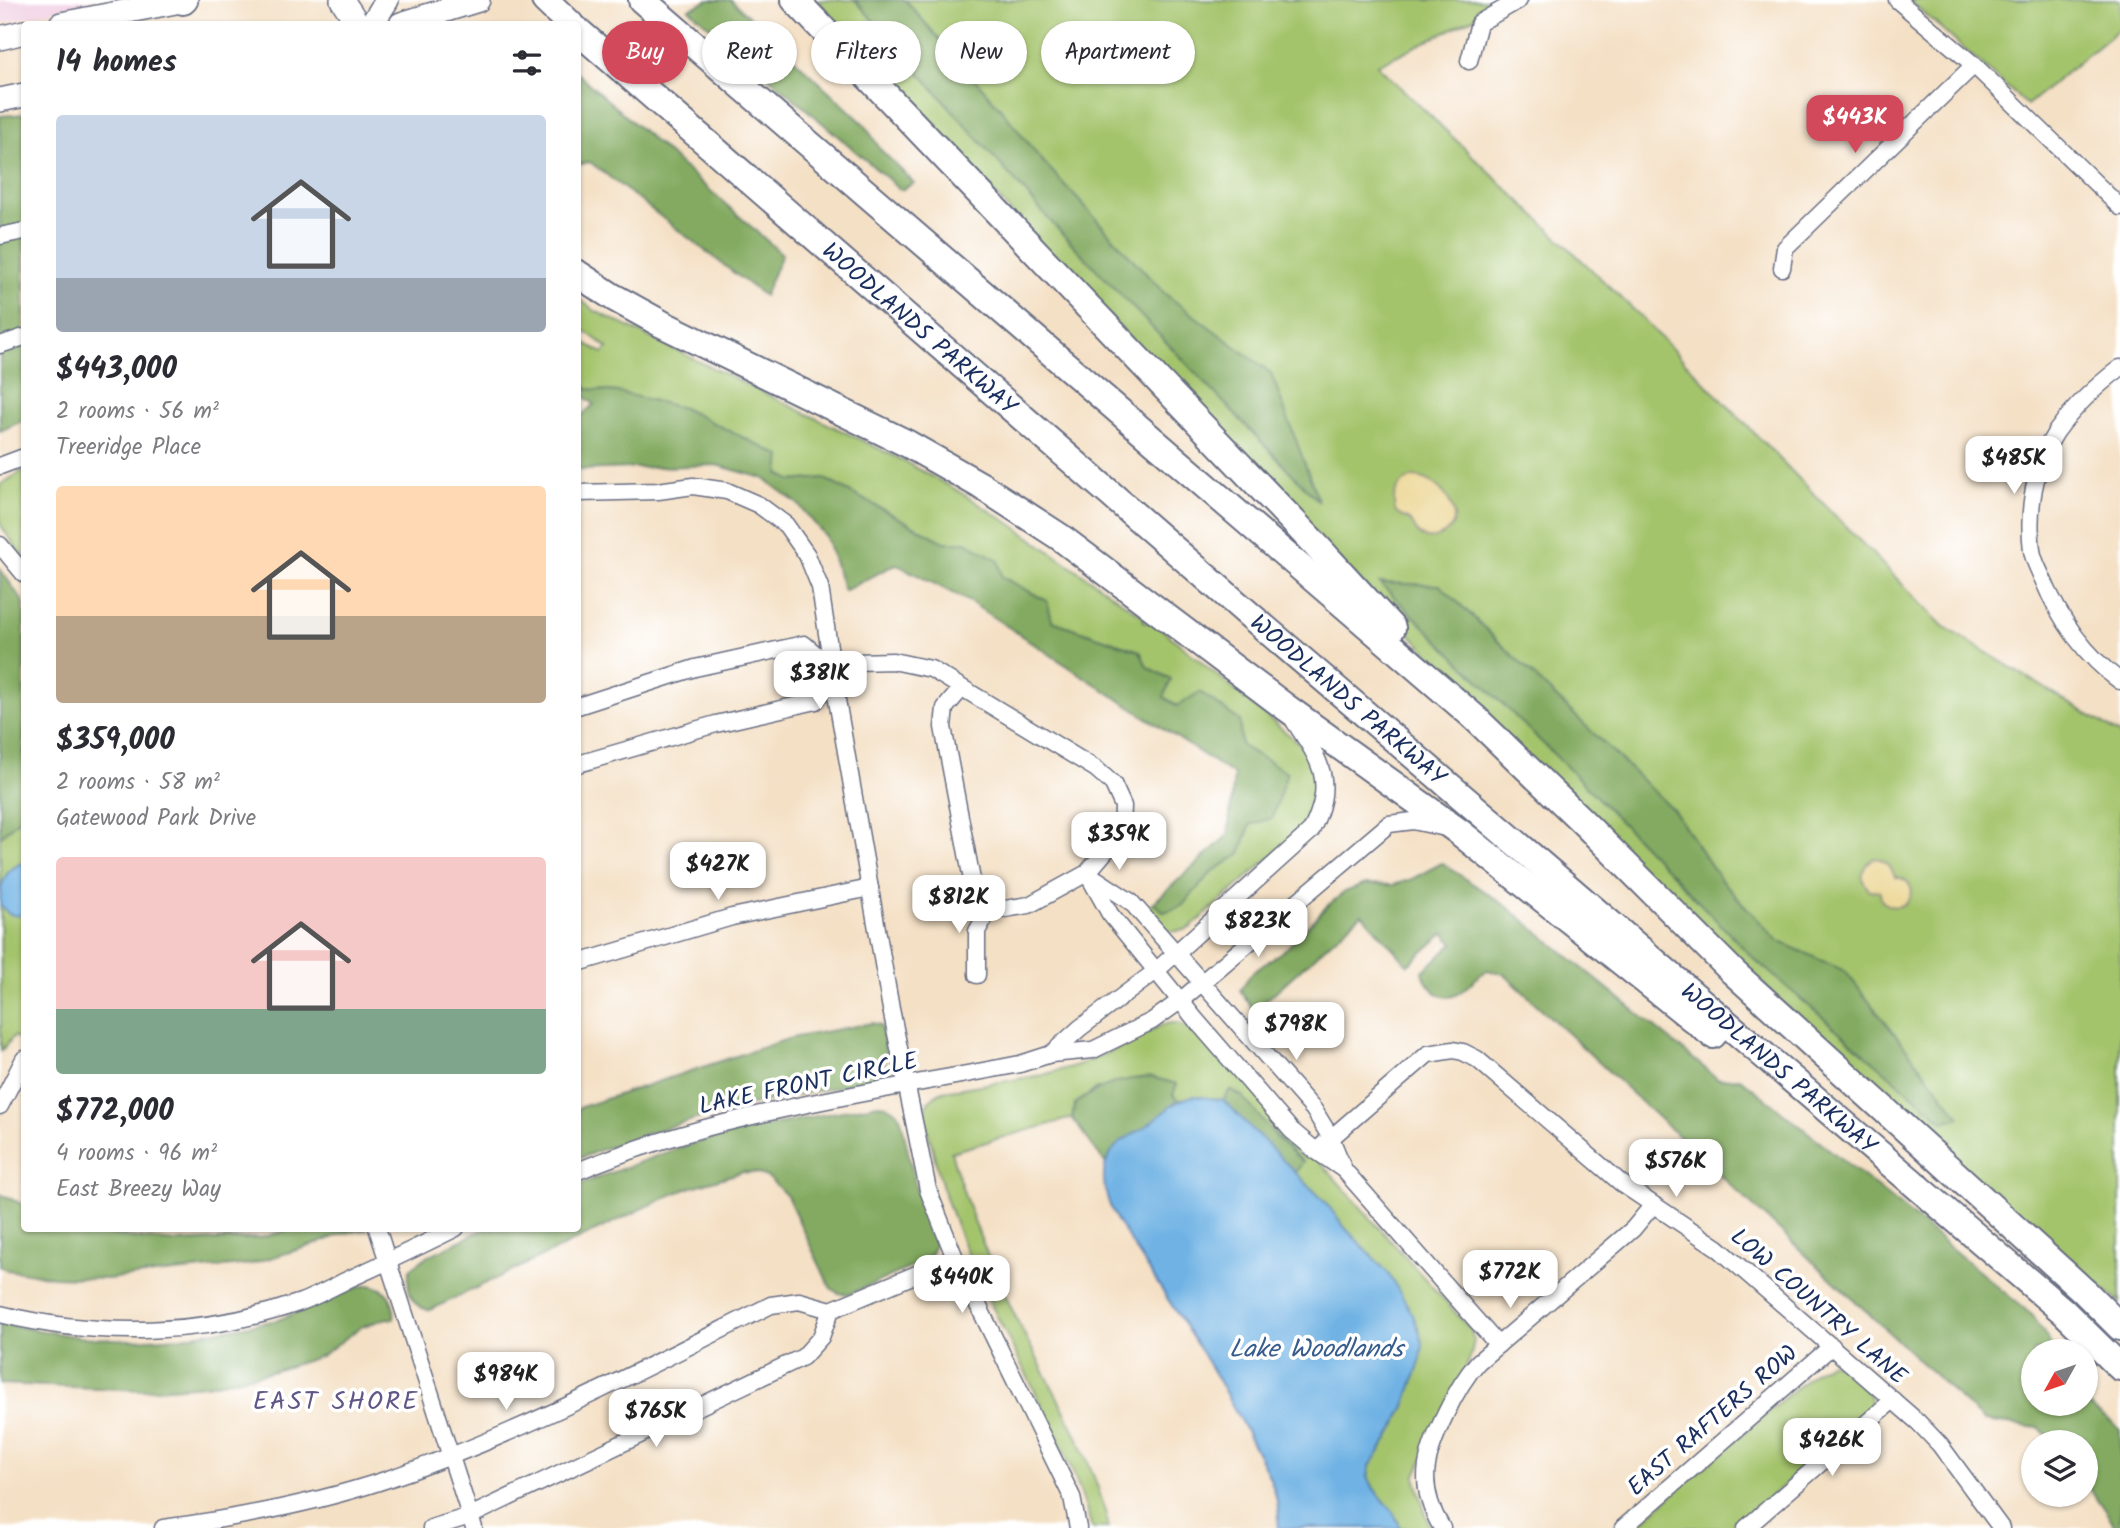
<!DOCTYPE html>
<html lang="en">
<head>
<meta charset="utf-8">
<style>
	:root { --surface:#fff; --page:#f2f2f3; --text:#2b2b33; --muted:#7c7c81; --accent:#d1495b }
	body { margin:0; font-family:Kalam,sans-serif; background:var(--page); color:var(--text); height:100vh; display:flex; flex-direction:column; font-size:26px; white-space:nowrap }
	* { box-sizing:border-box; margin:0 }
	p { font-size:23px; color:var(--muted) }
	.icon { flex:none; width:38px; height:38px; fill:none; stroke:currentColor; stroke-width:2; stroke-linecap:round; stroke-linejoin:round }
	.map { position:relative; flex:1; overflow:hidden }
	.details { position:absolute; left:21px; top:21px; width:560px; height:1211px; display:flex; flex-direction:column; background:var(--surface); border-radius:7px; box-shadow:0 2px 5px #0004 }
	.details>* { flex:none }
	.banner { position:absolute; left:602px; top:21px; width:665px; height:63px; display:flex; gap:14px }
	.needle { width:46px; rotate:230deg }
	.buttons { position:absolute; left:2021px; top:1339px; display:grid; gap:14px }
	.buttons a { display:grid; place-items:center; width:77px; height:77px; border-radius:50%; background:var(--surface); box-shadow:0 2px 5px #0004; font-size:35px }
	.price { position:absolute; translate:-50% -60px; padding:0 16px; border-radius:14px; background:#fff; color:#222; font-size:23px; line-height:46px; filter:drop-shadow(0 2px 4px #0008) }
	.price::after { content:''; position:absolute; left:50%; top:42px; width:21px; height:16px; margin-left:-10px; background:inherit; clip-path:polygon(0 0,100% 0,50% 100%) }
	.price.on { background:var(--accent); color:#fff }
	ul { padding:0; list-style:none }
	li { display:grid; align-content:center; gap:14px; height:371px; padding:0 35px }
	li span { display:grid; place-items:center; height:217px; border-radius:7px; color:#555 }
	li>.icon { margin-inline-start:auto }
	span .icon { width:126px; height:126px; fill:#fffc; stroke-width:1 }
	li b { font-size:30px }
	h2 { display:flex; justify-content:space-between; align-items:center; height:84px; padding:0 35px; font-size:30px }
	.chip { padding:0 24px; border-radius:32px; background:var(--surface); box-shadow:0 2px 5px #0004; font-size:24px; line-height:63px }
	.chip.on { background:var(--accent); color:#fff }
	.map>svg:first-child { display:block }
	.built { fill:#f1d0e4 }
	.green { fill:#a4c46c; stroke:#607a65; stroke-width:2 }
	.forest { fill:#83aa60; stroke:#4f6c5f; stroke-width:2 }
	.sand { fill:#eeda9e; stroke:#84847e; stroke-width:2 }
	.water { fill:#6fb2e4; stroke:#4570a1; stroke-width:2 }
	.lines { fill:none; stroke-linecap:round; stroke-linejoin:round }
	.street-casing { stroke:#676d82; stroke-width:19 }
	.secondary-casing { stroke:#676d82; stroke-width:26 }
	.primary-casing { stroke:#676d82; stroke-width:30 }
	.street { stroke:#fff; stroke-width:16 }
	.secondary { stroke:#fff; stroke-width:23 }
	.primary { stroke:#fff; stroke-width:26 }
	.labels { text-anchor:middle; stroke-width:7; stroke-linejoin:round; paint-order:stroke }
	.street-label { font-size:24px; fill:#1b2f5e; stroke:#fff }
	.water-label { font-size:26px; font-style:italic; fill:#385d8d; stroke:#fff }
	.neighbourhood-label { font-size:26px; letter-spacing:2px; fill:#615786; stroke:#fff }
</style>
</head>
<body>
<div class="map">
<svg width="2120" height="1528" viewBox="0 0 2120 1528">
	<rect width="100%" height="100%" fill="#fff"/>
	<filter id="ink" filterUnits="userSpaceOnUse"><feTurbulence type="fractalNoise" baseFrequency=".0143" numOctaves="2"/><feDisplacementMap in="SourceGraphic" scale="14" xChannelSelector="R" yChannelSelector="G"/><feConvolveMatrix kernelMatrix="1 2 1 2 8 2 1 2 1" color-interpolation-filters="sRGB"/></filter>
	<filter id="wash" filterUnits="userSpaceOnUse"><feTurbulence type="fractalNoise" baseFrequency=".00686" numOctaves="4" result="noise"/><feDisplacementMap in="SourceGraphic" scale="28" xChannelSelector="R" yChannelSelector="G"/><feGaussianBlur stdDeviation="1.57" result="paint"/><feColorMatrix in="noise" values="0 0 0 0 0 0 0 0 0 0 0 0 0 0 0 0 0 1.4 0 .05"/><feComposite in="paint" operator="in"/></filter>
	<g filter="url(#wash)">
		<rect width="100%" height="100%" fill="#f4e0c5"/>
		<!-- built -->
		<polygon class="built" points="0,0 95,0 0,24"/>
		<!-- green -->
		<g class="green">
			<polygon points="817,0 1511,0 1377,65 1637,313 1943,626 2120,734 2120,1303 1865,1082 1545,776 1041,245"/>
			<polygon points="1909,0 2120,0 2120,28 2027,105"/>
			<path d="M578 298 595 311 896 457 955 489 1011 524 1144 617 1143 621 1146 623 1152 621 1301 745C1320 777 1319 794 1303 828L1190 928C1166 937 1161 927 1146 909L1153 903 1164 912 1181 906 1212 872 1240 854 1250 825 1287 772 1241 746 1164 697 1147 667 1140 651 1052 621 1047 601 1002 577 966 542H944L823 478 792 481 617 392 587 389 578 380V339L603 353 608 348 578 326Z"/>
			<polygon points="24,470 24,560 0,524 0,485"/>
			<polygon points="24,814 24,1042 14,1036 1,1051 0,837"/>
			<path d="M1171 1023H1179L1216 1046 1470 1329 1474 1340 1471 1356 1415 1477 1430 1528H1401L1392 1510 1374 1489 1368 1477 1370 1466 1388 1439 1405 1405 1412 1385 1420 1330 1388 1273 1346 1229 1326 1203 1295 1173 1303 1162 1230 1090 1223 1100 1194 1096 1178 1100 1173 1095V1091L1096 1089 1075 1104 1072 1118 951 1152C968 1211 991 1267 1018 1322 1051 1388 1094 1455 1109 1528H1092C1085 1506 1079 1484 1069 1463 1023 1356 957 1261 932 1146 929 1134 922 1117 927 1104 931 1097 937 1094 943 1091L1043 1075 1081 1064 1119 1048 1162 1025Z"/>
			<path d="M1830 1363C1850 1365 1874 1389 1870 1410L1735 1528H1634L1817 1370Z"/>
		</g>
		<!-- forest -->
		<g class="forest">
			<polygon points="709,0 731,0 865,125 880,149 914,183 901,190 689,9"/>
			<polygon points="855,0 905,0 1001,109 1039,157 1164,293 1271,373 1319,502 1053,224"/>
			<polygon points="578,74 782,254 764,296 590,162 578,165"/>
			<polygon points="24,114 24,420 0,431 0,116"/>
			<polygon points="578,380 588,389 617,392 683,408 781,456 779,474 792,481 823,478 944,542 966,542 998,560 1002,577 1047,601 1052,621 1140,651 1147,667 1171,679 1164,697 1177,706 1200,692 1240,721 1241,746 1287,772 1272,818 1250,825 1240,854 1212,872 1182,906 1164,912 1153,903 1228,835 1234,775 970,602 896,564 844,591 826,537 798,504 763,478 716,465 578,470 578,419 594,404 578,392"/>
			<polygon points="0,569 24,603 24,814 0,837"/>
			<polygon points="1380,583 1440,585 1674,811 1721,880 1778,941 1845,971 1960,1117 1944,1122 1752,957 1585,785"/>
			<path d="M1442 863 1509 908 1718 1079 1740 1078 1899 1205 2033 1316 2055 1351H2034V1404L2086 1403 2120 1429V1528H2117L2086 1483V1442H2057L2038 1428 1984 1421 1504 974 1487 970C1477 976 1463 992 1456 995 1440 1002 1425 985 1423 971L1453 944 1444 933 1408 965 1362 914 1254 1011 1240 990 1251 974 1288 947 1327 906 1345 892 1366 884 1393 885 1412 879Z"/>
			<path d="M872 1023 880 1025 882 1029C886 1056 893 1070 864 1082 766 1100 670 1121 578 1159V1108L791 1038Z"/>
			<path d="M1151 1077 1177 1084 1173 1095 1178 1100C1166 1111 1155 1120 1142 1130 1127 1141 1113 1145 1106 1164L1072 1118 1075 1104C1101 1085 1119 1079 1151 1077Z"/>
			<polygon points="1230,1090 1242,1096 1279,1140 1303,1162 1295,1173 1223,1100"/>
			<path d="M878 1104C889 1105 896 1109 901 1119L916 1188 933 1237 934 1246 931 1254 921 1263 852 1293C842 1295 837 1294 830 1287L787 1196 769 1178 757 1173 742 1172 689 1188 671 1195 430 1310C409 1307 406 1287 410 1269L426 1257 484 1229 578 1228V1185L678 1148 741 1131Z"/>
			<polygon points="0,1194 24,1205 24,1228 89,1229 112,1235 175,1242 260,1238 292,1229 366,1228 367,1230 344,1233 316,1244 251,1264 107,1279 53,1277 7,1270 0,1266"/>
			<path d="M369 1285C388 1288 395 1301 394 1319L387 1318 361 1327 321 1356 275 1371 206 1385 143 1390 0 1384V1324L80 1337 130 1340 182 1337 278 1320 359 1287Z"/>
		</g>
		<!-- sand -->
		<g class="sand">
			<path d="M1414 477C1433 477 1452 497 1454 516 1455 531 1436 542 1423 537 1415 534 1416 525 1410 521 1406 518 1400 516 1396 513 1390 496 1397 482 1414 477Z"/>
			<path d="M1874 858C1887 859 1891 867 1895 877 1905 878 1909 881 1912 891 1909 907 1893 912 1881 900L1880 891 1869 890C1859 878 1861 866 1874 858Z"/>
		</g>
		<!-- water -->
		<g class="water">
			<path d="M24 862V911L19 916 9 914 0 905C0 884 3 870 24 862Z"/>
			<path d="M1194 1096 1223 1100 1326 1203 1346 1229 1388 1273 1413 1315 1423 1343 1421 1359 1405 1406 1388 1439 1370 1466 1368 1477 1374 1489 1392 1510 1401 1528H1278C1283 1494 1262 1462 1247 1433 1209 1358 1161 1290 1116 1219 1103 1194 1095 1162 1122 1141 1130 1135 1141 1131 1149 1124 1167 1111 1172 1101 1194 1096Z"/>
		</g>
	</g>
	<g filter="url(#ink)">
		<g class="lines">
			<!-- street casing -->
			<g class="street-casing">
				<g id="street">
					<polyline points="1897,0 1974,65 2120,207"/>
					<polyline points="1469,61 1479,23 1519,0"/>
					<polyline points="0,236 24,231"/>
					<polyline points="1782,268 1785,248 1974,65"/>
					<polyline points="0,345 24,337"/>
					<path d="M2120 368C2096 386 2074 407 2056 432 2034 465 2027 511 2032 550 2033 559 2038 568 2041 575 2058 616 2084 655 2120 681"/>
					<polyline points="0,466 24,457"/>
					<polyline points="578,493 658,491 693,486 727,491 759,505 786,525 807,555 820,587 837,700 891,1009 928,1190 955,1258 1072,1497 1078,1528"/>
					<polyline points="0,545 24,574"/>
					<polyline points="833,669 856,662 893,661 931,669 1096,769 1113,784 1123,806 1122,832 1087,873 1029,905 1005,909 991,907 972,880 943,727 945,708 962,688"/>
					<polyline points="578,706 695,668 804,644 833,669"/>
					<polyline points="578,764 716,724 816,701 833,669"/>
					<polyline points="1087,873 1110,914 1195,1019 1291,1130 1316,1151 1344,1170 1498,1345"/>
					<polyline points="1090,875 1131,902 1314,1110 1331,1138 1344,1170"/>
					<polyline points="578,963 732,917 870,888"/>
					<polyline points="977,975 977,931 991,907"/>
					<path d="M1051 1054 1080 1028 1156 971 1311 831C1335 782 1322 763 1294 721"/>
					<polyline points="0,1106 24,1059"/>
					<polyline points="1316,1151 1428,1054 1453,1050 1463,1052 1477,1059 1621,1183 1718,1248 1918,1422 1940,1445 2001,1528"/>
					<path d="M578 1171C719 1112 871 1093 1020 1064L1051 1054 1093 1050 1152 1021 1180 1001 1389 824 1413 821 1446 828"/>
					<polyline points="377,1228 474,1528"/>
					<path d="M0 1314C98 1338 205 1336 301 1302 317 1296 333 1287 349 1279 385 1263 420 1246 456 1228"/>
					<path d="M163 1528C238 1518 313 1504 385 1480 519 1435 645 1368 771 1305L799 1301 831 1310 955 1258"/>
					<polyline points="431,1528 470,1516 803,1357 821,1337 831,1310"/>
					<path d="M1442 1528C1416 1485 1425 1456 1446 1413 1455 1394 1464 1378 1478 1362L1633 1229 1652 1206"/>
					<polyline points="1623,1528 1832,1346"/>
					<polyline points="1746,1528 1893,1400"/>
				</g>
			</g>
			<!-- secondary casing -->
			<g class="secondary-casing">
				<g id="secondary">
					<polyline points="342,0 358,24"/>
					<polyline points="61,24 186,0"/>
					<polyline points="372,24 387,0"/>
					<polyline points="401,24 478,0"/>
					<polyline points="0,38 24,32"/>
					<polyline points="0,100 24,95"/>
				</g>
			</g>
			<!-- primary casing -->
			<g class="primary-casing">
				<g id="primary">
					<polyline points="545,0 570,24"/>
					<polyline points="642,0 1474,717 1583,822 1733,972 2085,1292 2120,1327"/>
					<polyline points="795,0 1310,539 1392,628"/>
					<polyline points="183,1 184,0"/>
					<path id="s1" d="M578 31 1253 618 2064 1312 2120 1367"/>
					<polyline points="578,274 613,297 662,324 908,444 980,485 1060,537 1284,706 1458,831 1713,1035"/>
				</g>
			</g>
			<!-- street -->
			<use href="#street" class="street"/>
			<!-- secondary -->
			<use href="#secondary" class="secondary"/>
			<!-- primary -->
			<use href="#primary" class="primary"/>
		</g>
	</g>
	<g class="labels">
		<!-- street labels -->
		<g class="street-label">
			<text dy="8" stroke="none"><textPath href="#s1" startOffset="453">WOODLANDS PARKWAY</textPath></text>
			<text dy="8" stroke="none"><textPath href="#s1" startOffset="1020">WOODLANDS PARKWAY</textPath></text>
			<text dy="8" stroke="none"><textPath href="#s1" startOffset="1587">WOODLANDS PARKWAY</textPath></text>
			<text transform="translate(808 1083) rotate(-12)" y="8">LAKE FRONT CIRCLE</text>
			<text transform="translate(1819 1306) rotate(41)" y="8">LOW COUNTRY LANE</text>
			<text transform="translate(1712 1420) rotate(-41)" y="8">EAST RAFTERS ROW</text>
		</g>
		<!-- water labels -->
		<g class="water-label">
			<text x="1316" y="1357">Lake Woodlands</text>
		</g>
		<!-- neighbourhood labels -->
		<g class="neighbourhood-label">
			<text x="336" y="1409">EAST SHORE</text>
		</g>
	</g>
</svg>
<div class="buttons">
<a><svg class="needle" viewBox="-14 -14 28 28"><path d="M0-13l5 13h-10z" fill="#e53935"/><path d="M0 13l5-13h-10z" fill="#7c7c81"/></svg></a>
<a><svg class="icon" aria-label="layers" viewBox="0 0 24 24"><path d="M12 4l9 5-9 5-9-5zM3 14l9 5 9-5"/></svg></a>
</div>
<b class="price on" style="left:1855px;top:155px">$443K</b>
<b class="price" style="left:2014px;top:496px">$485K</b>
<b class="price" style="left:820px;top:711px">$381K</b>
<b class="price" style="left:1119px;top:872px">$359K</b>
<b class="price" style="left:718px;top:902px">$427K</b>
<b class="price" style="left:959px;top:935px">$812K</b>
<b class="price" style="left:1258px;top:959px">$823K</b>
<b class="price" style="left:1296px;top:1062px">$798K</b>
<b class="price" style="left:1676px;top:1199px">$576K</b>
<b class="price" style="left:1510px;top:1310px">$772K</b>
<b class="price" style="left:962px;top:1315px">$440K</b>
<b class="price" style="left:506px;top:1412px">$984K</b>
<b class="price" style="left:656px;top:1449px">$765K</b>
<b class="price" style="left:1832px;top:1478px">$426K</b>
<div class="banner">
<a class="chip on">Buy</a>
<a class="chip">Rent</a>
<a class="chip">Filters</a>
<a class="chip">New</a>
<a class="chip">Apartment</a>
</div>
<section class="details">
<h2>14 homes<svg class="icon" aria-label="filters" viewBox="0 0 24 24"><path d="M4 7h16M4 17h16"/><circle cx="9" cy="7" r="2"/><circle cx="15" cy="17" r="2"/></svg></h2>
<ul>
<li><span style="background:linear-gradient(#c9d6e8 75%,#9aa5b1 0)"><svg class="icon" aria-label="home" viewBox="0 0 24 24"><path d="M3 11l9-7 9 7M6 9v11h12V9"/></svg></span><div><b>$443,000</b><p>2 rooms · 56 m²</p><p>Treeridge Place</p></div></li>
<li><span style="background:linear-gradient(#ffd9b3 60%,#b9a48a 0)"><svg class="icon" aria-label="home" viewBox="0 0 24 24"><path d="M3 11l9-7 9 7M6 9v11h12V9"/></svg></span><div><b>$359,000</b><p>2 rooms · 58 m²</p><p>Gatewood Park Drive</p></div></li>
<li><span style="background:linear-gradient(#f6c9c9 70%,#7fa58c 0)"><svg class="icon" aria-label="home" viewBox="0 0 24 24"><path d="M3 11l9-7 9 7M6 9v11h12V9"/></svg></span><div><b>$772,000</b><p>4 rooms · 96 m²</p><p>East Breezy Way</p></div></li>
</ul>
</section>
</div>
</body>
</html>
